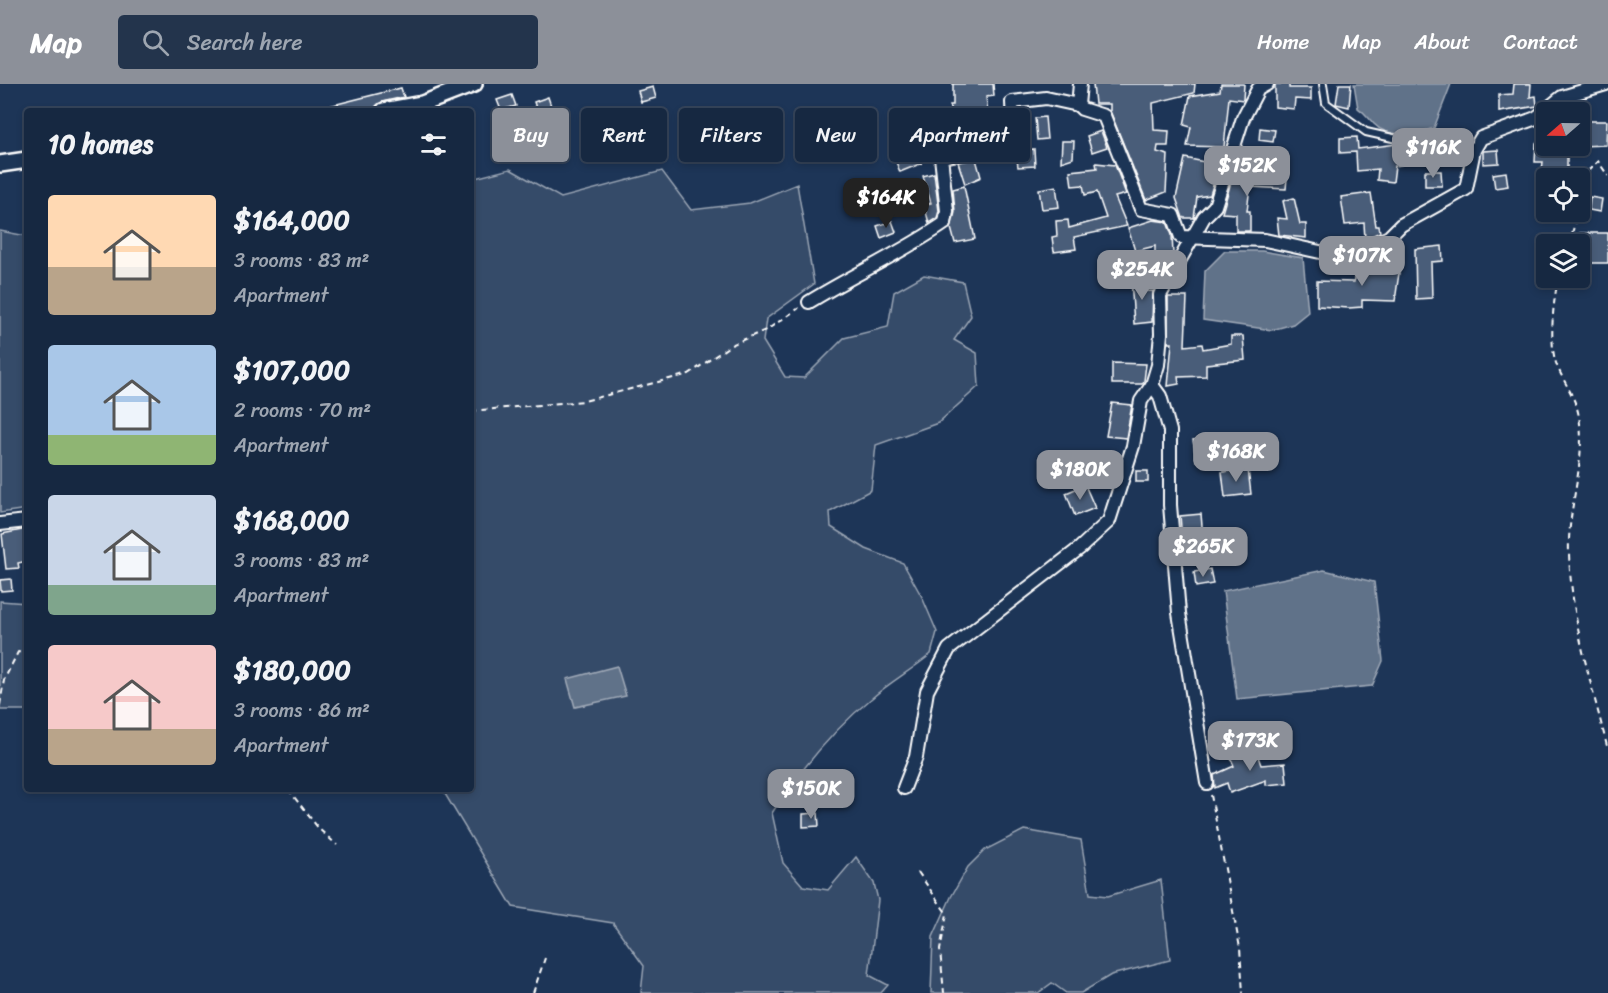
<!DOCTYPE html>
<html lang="en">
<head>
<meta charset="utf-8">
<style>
	:root { --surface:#162841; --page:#23344c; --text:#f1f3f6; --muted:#9ea6b1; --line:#35445a; --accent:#8c9099 }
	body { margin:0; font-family:Sriracha,sans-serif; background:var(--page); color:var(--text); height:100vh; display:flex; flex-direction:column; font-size:22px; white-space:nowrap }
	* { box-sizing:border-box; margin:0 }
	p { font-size:20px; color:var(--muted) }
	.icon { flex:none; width:33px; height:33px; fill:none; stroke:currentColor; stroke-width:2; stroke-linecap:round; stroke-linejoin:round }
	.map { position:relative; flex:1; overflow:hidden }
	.panel { position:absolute; left:24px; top:24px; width:450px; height:684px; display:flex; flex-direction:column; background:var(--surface); border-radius:6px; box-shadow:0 3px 9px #0003,0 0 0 2px var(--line) }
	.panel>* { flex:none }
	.hud { position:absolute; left:492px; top:24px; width:570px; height:54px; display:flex; gap:12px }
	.needle { width:39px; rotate:250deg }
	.tools { position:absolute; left:1536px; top:18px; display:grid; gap:12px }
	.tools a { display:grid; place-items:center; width:54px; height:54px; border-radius:6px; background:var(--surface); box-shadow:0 3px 9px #0003,0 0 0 2px var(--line); font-size:30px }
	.price { position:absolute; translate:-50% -51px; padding:0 14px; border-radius:12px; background:var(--accent); color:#fff; font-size:20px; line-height:39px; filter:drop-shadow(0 2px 3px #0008) }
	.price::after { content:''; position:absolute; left:50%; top:36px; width:18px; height:14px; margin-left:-9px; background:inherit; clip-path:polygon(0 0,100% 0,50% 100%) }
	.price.selected { background:#222; color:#fff }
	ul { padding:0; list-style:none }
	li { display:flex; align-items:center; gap:18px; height:150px; padding:0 24px }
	li span { display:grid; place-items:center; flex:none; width:168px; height:120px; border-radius:6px; color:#555 }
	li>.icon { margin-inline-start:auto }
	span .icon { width:72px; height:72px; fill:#fffc; stroke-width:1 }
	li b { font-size:26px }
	h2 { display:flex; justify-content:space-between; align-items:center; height:72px; padding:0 24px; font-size:26px }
	.pill { padding:0 21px; border-radius:6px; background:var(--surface); box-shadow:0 3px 9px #0003,0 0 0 2px var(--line); font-size:21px; line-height:54px }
	.pill.selected { background:var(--accent); color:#fff }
	header { display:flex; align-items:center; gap:36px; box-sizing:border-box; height:84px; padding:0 30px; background:var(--accent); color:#fff }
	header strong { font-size:28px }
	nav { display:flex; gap:33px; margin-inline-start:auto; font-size:21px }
	.search { width:420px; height:54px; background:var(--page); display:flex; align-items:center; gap:15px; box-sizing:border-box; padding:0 21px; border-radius:6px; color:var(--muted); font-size:22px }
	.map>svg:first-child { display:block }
	.green { fill:#364b69; stroke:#9aa5b4; stroke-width:1.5 }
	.water { fill:#617289; stroke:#a0aab8; stroke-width:1.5 }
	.building { fill:#4a5d79; stroke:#fff; stroke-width:1.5 }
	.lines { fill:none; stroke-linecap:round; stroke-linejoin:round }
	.service-casing { stroke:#fff; stroke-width:10 }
	.minor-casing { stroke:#fff; stroke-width:16 }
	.tertiary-casing { stroke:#fff; stroke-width:20 }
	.path { stroke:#fff; stroke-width:2; stroke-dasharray:6 4.5; stroke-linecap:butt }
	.service { stroke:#1d3557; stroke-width:6 }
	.minor { stroke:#1d3557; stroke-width:12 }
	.tertiary { stroke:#1d3557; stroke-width:15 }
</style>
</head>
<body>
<header>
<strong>Map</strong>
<div class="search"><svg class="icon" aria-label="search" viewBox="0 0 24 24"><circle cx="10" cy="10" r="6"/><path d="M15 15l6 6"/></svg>Search here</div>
<nav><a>Home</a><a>Map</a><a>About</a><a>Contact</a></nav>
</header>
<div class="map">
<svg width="1608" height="909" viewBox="0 0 1608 909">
	<rect width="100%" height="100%" fill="#1d3557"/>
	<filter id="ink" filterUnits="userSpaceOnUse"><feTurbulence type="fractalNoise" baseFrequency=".0167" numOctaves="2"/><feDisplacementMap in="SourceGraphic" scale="12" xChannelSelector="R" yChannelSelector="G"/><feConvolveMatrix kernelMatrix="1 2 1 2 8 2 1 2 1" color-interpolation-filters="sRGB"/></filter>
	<g filter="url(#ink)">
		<!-- green -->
		<g class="green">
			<path d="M510 85 561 114 662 87 691 126 750 119 797 100 814 200 766 235 763 257 785 293 804 294 844 254 888 243 894 208 924 191 963 198 971 232 954 256 977 269 979 302 938 339 876 361 871 406 830 428 831 443 866 465 903 479 922 513 937 548 931 570C912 586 890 598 872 614 833 646 799 688 772 729L783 779 803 802 828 806 856 773 874 799 878 816 869 891 888 901 881 909H641L644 882 613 839 513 823 442 705H471V95Z"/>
			<polygon points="0,147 27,152 27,425 0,429"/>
			<polygon points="0,517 27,519 27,626 0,626"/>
			<polygon points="1024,746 1081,756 1090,810 1108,812 1161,796 1170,876 1111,891 1081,909 1066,909 1052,899 1038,909 931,909 933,853 951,813 968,783 985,766"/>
		</g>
		<!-- water -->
		<g class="water">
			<path d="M1354 0H1451L1434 44C1417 50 1388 55 1374 40 1368 34 1366 29 1358 24Z"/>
			<polygon points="1225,167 1262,167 1303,174 1308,228 1293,240 1272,246 1203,236 1205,187"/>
			<polygon points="1324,486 1374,498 1383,577 1372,602 1237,615 1223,507"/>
			<polygon points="617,582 626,612 575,623 567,595"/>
		</g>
		<!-- building -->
		<g class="building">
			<polygon points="953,0 993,0 994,12 986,13 990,44 974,45 976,52 966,55 960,37 952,38 950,21 953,21"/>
			<polygon points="1093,0 1195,0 1194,9 1153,19 1154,46 1169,47 1168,62 1158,62 1157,68 1168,71 1166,108 1146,116 1110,27 1110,20 1095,20"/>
			<polygon points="1221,0 1244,0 1243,16 1229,14 1224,63 1187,62 1191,43 1184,41 1190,12 1220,7"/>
			<polygon points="1275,0 1289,0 1289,4 1311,4 1311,16 1295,15 1294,25 1275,23"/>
			<polygon points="1339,0 1351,0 1349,23 1336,20"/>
			<polygon points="1514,0 1531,0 1530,13 1536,12 1537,22 1499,28 1499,11 1513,10"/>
			<polygon points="653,3 656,14 641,18 638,7"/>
			<polygon points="401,4 404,13 382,18 375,24 326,27 325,23"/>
			<polygon points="512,11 516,22 501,26 497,16"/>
			<polygon points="548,13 555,34 541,39 534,18"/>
			<polygon points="512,29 516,42 500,48 496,35"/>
			<polygon points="1045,33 1047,55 1037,56 1035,34"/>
			<polygon points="1580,37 1607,37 1606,61 1580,62"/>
			<polygon points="1260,44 1275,46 1273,58 1259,56"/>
			<polygon points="1101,47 1107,63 1092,68 1087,52"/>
			<polygon points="1357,53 1358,65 1397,60 1401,81 1395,82 1393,98 1377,96 1378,85 1357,87 1356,68 1340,69 1340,54"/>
			<polygon points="1062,57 1074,57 1073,74 1061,78"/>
			<polygon points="1536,59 1567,62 1567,94 1541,94 1543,78 1535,78"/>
			<polygon points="915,64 922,79 900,88 894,73"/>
			<polygon points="1034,65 1035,82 1018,83 1016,68"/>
			<polygon points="1498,66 1499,79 1483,80 1483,67"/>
			<polygon points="1185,74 1219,81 1210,111 1197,113 1194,134 1183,134 1176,114"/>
			<polygon points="976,75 981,93 965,100 958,78"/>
			<polygon points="1096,79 1115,81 1126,110 1115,113 1127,142 1074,153 1076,165 1054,168 1052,153 1057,152 1056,137 1068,136 1069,144 1106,134 1097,108 1085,111 1083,101 1072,102 1070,87 1097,84"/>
			<polygon points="1425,87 1441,87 1442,102 1425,102"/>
			<polygon points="1506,88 1508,102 1495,104 1493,90"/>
			<polygon points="934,89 939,127 937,134 929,139 924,121 931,119 923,92"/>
			<polygon points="1233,91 1287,94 1286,105 1250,103 1247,127 1250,127 1250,147 1236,147 1236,130 1222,129"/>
			<polygon points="964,102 975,155 955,159 951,144 955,128 953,105"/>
			<polygon points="1056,102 1059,123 1042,125 1039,105"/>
			<polygon points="1371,109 1376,142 1379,142 1380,148 1365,155 1364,139 1345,141 1341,113"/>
			<polygon points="1590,113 1602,115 1600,128 1589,126"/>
			<polygon points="1294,114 1300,140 1306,140 1306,154 1279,151 1277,134 1287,135 1283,117"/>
			<polygon points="1153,136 1167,138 1172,151 1173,170 1155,171 1155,162 1135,167 1128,144"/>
			<polygon points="892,137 896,148 881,154 877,142"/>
			<polygon points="1580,149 1608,149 1608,179 1581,179"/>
			<polygon points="1442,162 1443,177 1431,178 1432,214 1416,215 1415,165"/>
			<polygon points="1381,174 1401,175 1395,217 1362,216 1362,223 1349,224 1317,222 1317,197 1354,198 1354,185 1380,184"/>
			<polygon points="1144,192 1146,207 1153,207 1152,238 1134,240 1131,194"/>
			<polygon points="1168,213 1187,213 1185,262 1202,260 1203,265 1231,260 1231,252 1243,252 1245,276 1206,280 1206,292 1178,293 1179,300 1168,302 1172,259 1168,259"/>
			<polygon points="1112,279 1146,280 1144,297 1142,300 1112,300"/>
			<polygon points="1112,319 1132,321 1126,354 1106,352"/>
			<polygon points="1212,354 1215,374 1196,377 1193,356"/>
			<polygon points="1248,385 1251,410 1225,413 1222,388"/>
			<rect x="1136" y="387" width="12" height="11"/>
			<polygon points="1085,401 1095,424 1075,432 1066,409"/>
			<polygon points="1201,430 1203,454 1182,455 1180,432"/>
			<polygon points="27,445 27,477 18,479 19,484 6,485 2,450"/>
			<polygon points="1210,485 1213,500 1196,503 1194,488"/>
			<polygon points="11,495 12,506 1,507 0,496"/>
			<polygon points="1255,664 1261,681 1285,679 1287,699 1266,701 1266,696 1230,709 1227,699 1215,704 1214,691 1234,682 1230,672"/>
			<polygon points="818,729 819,742 803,743 803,730"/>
		</g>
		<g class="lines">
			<!-- service casing -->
			<g class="service-casing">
				<polyline id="service" points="1323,0 1326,19 1366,48 1406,57 1474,66"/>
			</g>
			<!-- minor casing -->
			<g class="minor-casing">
				<g id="minor">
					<polyline points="1078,21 1082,25 1104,32 1141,125 1173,131 1181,153 1265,156 1334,171 1359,167 1389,153 1401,141 1466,105 1474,66 1481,54 1536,34 1562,13 1606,0"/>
					<path d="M809 218C854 190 902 169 945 139L947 127 941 73 1014 60 1012 18 1046 14 1078 21 1080 0"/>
					<polyline points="1152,301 1160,312 1170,347 1170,421 1179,529 1207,699"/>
					<polyline points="0,440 27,437"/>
					<polyline points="904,704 916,673 927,607 949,565 1080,464 1109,437 1133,362 1141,317 1152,301 1158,281 1161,250 1160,211 1204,133 1215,122 1243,34 1258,5 1267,0"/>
				</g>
			</g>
			<!-- tertiary casing -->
			<g class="tertiary-casing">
				<g id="tertiary">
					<polyline points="384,27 422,20 474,0"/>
					<polyline points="0,80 27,76"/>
				</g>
			</g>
			<!-- path -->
			<g class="path">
				<polyline points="1580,118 1589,86 1598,77 1608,92"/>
				<polyline points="1570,160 1577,128"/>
				<path d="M1559 194C1553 212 1549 261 1556 279 1563 298 1576 313 1579 333 1587 379 1567 423 1569 469 1571 536 1592 602 1608 666"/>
				<polyline points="471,327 584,317 689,290 731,261 768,245 799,224"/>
				<polyline points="0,621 4,596 18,568 27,569"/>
				<polyline points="288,705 319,745 337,761"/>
				<polyline points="1211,711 1240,864 1243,909"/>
				<polyline points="918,788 947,830 940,866 944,909"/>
				<polyline points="533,909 545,874"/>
			</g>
			<!-- service -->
			<use href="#service" class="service"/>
			<!-- minor -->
			<use href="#minor" class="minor"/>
			<!-- tertiary -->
			<use href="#tertiary" class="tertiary"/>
		</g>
	</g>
</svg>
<div class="tools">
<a><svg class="needle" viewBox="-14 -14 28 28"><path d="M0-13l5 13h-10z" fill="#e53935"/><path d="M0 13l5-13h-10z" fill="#9ea6b1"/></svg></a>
<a><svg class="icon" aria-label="locate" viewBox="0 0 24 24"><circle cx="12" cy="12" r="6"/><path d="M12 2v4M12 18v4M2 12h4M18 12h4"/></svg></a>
<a><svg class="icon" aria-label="layers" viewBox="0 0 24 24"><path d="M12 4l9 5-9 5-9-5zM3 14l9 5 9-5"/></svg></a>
</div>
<b class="price" style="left:1433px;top:95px">$116K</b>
<b class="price" style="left:1247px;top:113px">$152K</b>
<b class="price selected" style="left:886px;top:145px">$164K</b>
<b class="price" style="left:1362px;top:203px">$107K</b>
<b class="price" style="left:1142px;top:217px">$254K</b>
<b class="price" style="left:1236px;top:399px">$168K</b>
<b class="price" style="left:1080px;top:417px">$180K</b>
<b class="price" style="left:1203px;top:494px">$265K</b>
<b class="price" style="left:1250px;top:688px">$173K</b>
<b class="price" style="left:811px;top:736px">$150K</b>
<div class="hud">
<a class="pill selected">Buy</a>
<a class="pill">Rent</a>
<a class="pill">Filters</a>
<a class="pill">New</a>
<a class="pill">Apartment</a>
</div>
<section class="panel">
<h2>10 homes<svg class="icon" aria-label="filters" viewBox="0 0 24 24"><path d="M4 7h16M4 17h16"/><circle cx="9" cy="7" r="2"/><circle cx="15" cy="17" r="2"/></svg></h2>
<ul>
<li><span style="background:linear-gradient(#ffd9b3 60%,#b9a48a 0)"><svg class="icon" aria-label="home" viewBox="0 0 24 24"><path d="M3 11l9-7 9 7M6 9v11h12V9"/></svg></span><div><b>$164,000</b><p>3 rooms · 83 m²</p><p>Apartment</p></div></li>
<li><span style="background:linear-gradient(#a9c7e8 75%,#8fb573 0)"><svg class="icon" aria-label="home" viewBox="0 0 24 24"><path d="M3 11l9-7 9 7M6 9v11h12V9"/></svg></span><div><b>$107,000</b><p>2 rooms · 70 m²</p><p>Apartment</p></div></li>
<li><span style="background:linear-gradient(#c9d6e8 75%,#7fa58c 0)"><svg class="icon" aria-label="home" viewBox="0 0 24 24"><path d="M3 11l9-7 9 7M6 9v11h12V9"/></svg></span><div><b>$168,000</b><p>3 rooms · 83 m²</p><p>Apartment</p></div></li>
<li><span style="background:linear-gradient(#f6c9c9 70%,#b9a48a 0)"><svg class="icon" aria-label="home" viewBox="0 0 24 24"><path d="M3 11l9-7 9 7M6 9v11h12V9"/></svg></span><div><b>$180,000</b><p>3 rooms · 86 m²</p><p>Apartment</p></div></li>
</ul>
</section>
</div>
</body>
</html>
